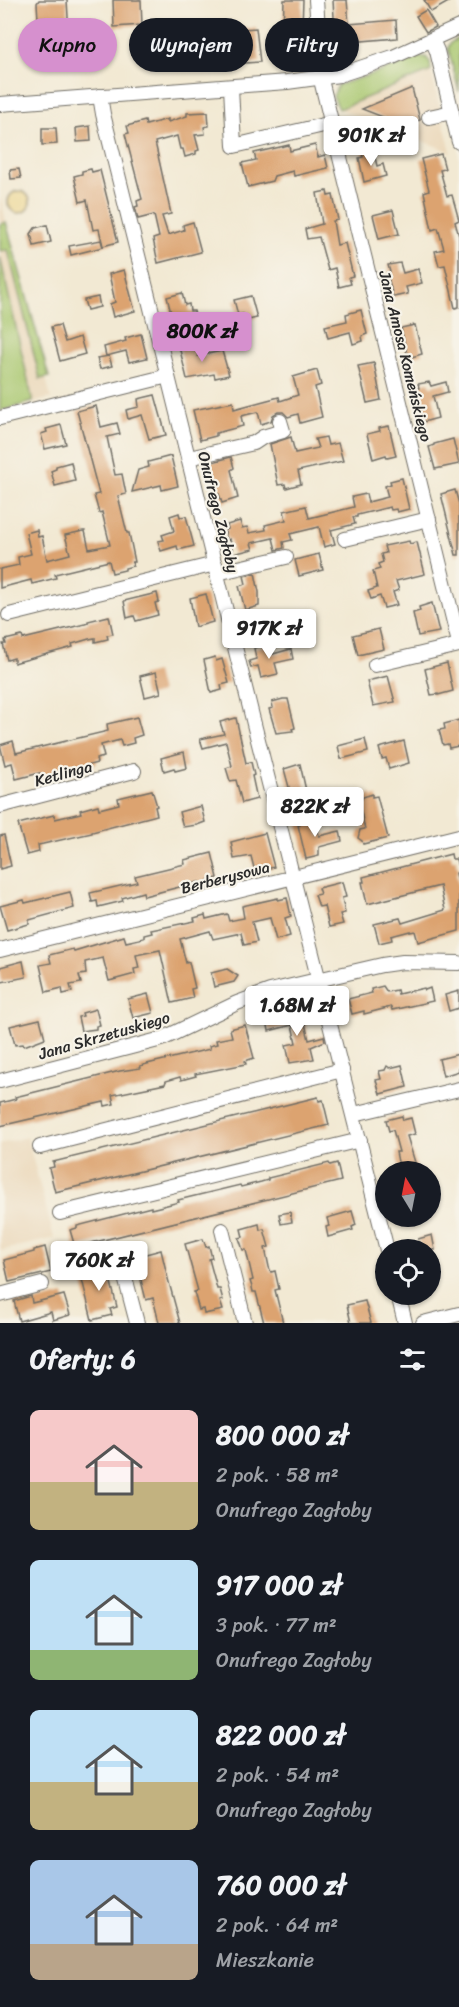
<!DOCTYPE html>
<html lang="pl">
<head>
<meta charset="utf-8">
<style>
	:root { --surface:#171b24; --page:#20242c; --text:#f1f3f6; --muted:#9ea1a6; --accent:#d690ce }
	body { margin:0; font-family:Sriracha,sans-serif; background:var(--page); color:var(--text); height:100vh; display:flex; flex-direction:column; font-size:22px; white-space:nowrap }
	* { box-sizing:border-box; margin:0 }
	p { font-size:20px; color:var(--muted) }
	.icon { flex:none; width:33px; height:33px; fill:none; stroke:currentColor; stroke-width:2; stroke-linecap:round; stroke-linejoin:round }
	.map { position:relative; height:1323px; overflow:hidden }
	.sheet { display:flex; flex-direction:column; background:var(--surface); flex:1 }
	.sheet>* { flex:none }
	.hud { position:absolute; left:18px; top:18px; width:423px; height:54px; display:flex; gap:12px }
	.needle { width:39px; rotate:350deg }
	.fabs { position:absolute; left:375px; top:1161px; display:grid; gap:12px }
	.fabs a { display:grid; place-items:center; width:66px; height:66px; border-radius:50%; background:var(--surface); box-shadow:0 2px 4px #0004; font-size:30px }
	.price { position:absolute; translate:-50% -51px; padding:0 14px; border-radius:6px; background:#fff; color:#222; font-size:20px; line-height:39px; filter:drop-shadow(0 2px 3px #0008) }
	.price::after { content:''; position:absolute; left:50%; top:36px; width:18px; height:14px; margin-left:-9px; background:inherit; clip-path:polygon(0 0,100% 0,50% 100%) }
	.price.current { background:var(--accent); color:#111 }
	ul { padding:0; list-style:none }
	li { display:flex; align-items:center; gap:18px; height:150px; padding:0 30px }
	li span { display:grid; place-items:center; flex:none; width:168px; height:120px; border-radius:9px; color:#555 }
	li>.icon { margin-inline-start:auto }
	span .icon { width:72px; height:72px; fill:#fffc; stroke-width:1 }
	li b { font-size:26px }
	h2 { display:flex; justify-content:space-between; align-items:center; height:72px; padding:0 30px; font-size:26px }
	.chip { padding:0 21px; border-radius:27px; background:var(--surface); box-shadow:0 2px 4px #0004; font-size:21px; line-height:54px }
	.chip.current { background:var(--accent); color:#111 }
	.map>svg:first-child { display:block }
	.built { fill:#ebd8ba }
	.green { fill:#a9c76f; stroke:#6a794d; stroke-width:1.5 }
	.sand { fill:#eeda9e; stroke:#8c8264; stroke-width:1.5 }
	.building { fill:#dca370 }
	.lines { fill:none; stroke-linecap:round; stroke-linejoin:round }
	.minor-casing { stroke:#716e66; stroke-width:16 }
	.minor { stroke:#fff; stroke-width:14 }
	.labels { text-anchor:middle; stroke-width:4.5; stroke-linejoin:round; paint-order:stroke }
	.street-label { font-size:16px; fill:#2b2b2b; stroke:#f7f3e8 }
</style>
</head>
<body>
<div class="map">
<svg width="459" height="1323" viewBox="0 0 459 1323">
	<rect width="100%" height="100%" fill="#f7f3e8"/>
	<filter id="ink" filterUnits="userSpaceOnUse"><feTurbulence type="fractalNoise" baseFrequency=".0167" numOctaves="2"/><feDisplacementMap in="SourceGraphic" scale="12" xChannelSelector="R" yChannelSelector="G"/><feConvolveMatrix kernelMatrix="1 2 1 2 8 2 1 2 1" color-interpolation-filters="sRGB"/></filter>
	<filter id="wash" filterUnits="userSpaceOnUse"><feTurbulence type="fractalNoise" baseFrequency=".008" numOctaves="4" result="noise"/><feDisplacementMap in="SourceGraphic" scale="24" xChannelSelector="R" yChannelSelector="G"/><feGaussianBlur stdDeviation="1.35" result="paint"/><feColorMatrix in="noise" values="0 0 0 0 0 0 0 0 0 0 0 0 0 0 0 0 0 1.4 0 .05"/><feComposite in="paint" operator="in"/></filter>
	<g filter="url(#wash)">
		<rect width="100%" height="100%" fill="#f2e9d3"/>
		<!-- built -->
		<g class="built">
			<polygon points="431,71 451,152 339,109"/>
			<polygon points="0,197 51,398 0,411"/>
			<polygon points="27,1137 54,1238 0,1251 0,1144"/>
		</g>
		<!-- green -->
		<g class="green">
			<polygon points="459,38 459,92 448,48 450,43"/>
			<polygon points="420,57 426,57 430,62 431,71 339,109 333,96 338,85 376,73"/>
			<polygon points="6,222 49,377 40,379 8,250 0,251 0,224"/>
			<polygon points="0,257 33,402 0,411"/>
		</g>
		<!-- sand -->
		<circle class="sand" cx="19" cy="202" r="11"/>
		<g id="blocks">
			<!-- building -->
			<g class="building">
				<polygon points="39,0 67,0 69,34 67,37 42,39 39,36 37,3"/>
				<polygon points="113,0 141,0 142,25 114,27"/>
				<polygon points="284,0 303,0 302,26 308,58 289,60 283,30"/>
				<polygon points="333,0 347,0 349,24 396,20 397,38 350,42 350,51 336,52"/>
				<polygon points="424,0 452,0 431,12"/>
				<polygon points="426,10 436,27 426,32 416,16"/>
				<polygon points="256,28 260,62 168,68 168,56 160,56 158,35"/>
				<polygon points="412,88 420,120 406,126 362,109"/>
				<polygon points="208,112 209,126 204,127 205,134 195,135 199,150 196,151 196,154 185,157 183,149 180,149 177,136 155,142 171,214 162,216 168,235 184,230 183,225 193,222 201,252 158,263 153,239 159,237 154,215 138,219 135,207 138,206 137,201 142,199 125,134 129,133 127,126 145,121 146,125 168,119 168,122 187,116 187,113"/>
				<polygon points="90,126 91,141 77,142 76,128"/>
				<polygon points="42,128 56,128 57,144 42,145"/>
				<polygon points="289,145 290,151 315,145 318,157 325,155 328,168 294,176 293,171 274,176 272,181 248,187 242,163 256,160 254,153"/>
				<polygon points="373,149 377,166 383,164 386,176 364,182 359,158 363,157 362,152"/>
				<polygon points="441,154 445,169 440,170 447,196 452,195 459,220 455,222 459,236 459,307 455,308 445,265 439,266 435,251 444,249 438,228 432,230 424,192 429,190 421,159"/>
				<polygon points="19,169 21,178 11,179 10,170"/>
				<polygon points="91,169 92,172 100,170 118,242 103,246 99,229 93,230 87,200 80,202 74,176 82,174 82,171"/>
				<polygon points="327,191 328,196 333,195 338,220 333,221 337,245 345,243 353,276 349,277 351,284 339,287 335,268 328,270 319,237 307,239 305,229 322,224 317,193"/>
				<polygon points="393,210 399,234 379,239 373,215"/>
				<polygon points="47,225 51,242 34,246 31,234 35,228"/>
				<polygon points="101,240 103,247 71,255 69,246"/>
				<polygon points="400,263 403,273 418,269 422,283 406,287 408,294 393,297 387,273 390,272 388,265"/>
				<polygon points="124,270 135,311 113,317 110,304 115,302 109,274"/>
				<polygon points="182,293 185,305 189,304 190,311 194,311 197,323 178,328 176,320 173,321 167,297"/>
				<polygon points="251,296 257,318 244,321 243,314 238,315 234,300"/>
				<polygon points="98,297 100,307 87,310 84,300"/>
				<polygon points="361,310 367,334 362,336 363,341 353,344 350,332 328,338 325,326 347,321 346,314"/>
				<polygon points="60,325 65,342 80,337 85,354 60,361 51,327"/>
				<polygon points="415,325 422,354 408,358 401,328"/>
				<polygon points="141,334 147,358 129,362 126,351 106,356 104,347 126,341 125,338"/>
				<polygon points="195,342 198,356 222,351 229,375 215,378 214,374 187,379 179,346"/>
				<polygon points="109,356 112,366 100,369 97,358"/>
				<polygon points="374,363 381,400 367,403 358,366"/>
				<polygon points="317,370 321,385 315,387 322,417 300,423 298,414 288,417 283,412 278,412 273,415 271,421 261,424 258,412 241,416 243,426 216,433 216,436 200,440 193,410 233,402 234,409 279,397 280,401 298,395 293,377"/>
				<polygon points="429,382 431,386 446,382 448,392 433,396 438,418 423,422 415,389 419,388 418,384"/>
				<polygon points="155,395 166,435 149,439 142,415 128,419 126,410 139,407 138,399"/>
				<polygon points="96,406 101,427 117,423 120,434 107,437 115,475 122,474 126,494 118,496 127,533 129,533 135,562 132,562 133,566 125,568 125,570 112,573 109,561 55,574 56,578 32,584 31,580 0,588 0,569 19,565 18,557 31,554 26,533 37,530 38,537 42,536 47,560 70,554 65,535 83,531 85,531 89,549 110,545 102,512 99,513 94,495 99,494 77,411"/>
				<polygon points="61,425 66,444 45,449 41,434 47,432 46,429"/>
				<polygon points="389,426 396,456 387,458 386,455 373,459 367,434 380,431 379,428"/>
				<polygon points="291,437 295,453 318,448 315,439 326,437 328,445 338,443 343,461 298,471 301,484 286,488 285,484 278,485 270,444"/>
				<polygon points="453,439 459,464 435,469 429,447 434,445 434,444"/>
				<polygon points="171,456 178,486 162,490 161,485 132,492 138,470 149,467 148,462"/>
				<polygon points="231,457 234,468 231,470 238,498 222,503 219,494 216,494 209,463"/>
				<polygon points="71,462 75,481 55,486 51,471 56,469 56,466"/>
				<polygon points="402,478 409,509 397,512 396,509 391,510 390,507 357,515 357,517 353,517 355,524 331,530 335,544 324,547 319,527 290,534 292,540 283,542 284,548 276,550 273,538 251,543 253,549 233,554 230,539 227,540 225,530 228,529 227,525 240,521 242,528 247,527 249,533 266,530 265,525 286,520 284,511 306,506 309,518 354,507 352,497 366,494 368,502 388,497 385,486 391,484 390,481"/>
				<polygon points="455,490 459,504 459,555 456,555 441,494"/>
				<polygon points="179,513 180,517 186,516 194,546 178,550 177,546 161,551 158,541 164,540 162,535 174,531 170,516"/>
				<polygon points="409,541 410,544 417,542 425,574 396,581 399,590 393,592 397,605 384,608 380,596 371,599 368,591 377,588 373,571 380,569 378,564 383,562 381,554 386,553 384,546"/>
				<polygon points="319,554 323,570 299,576 295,560"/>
				<polygon points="255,573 259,592 259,606 245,610 239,586 246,584 244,576"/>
				<polygon points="157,593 159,602 155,603 158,615 136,621 134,616 127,618 124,601"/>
				<polygon points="206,594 213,622 195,627 190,598"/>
				<polygon points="432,603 439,632 418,636 413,613 420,611 419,607"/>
				<polygon points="109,616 113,634 107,635 108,639 95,642 95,638 89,639 72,644 73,647 14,663 14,658 7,660 3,644 6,644 5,640 22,636 23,639 44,634 85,624 88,623 88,621"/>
				<polygon points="379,629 384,649 358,655 353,635"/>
				<polygon points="271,644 273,654 291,649 293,659 275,663 278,674 261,678 258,666 251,668 249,661 256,659 254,648"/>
				<polygon points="215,657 216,661 222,659 229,683 221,685 222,690 211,693 204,660"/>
				<polygon points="447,663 453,691 438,695 438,694 431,695 425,669"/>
				<polygon points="156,672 161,693 145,697 140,676"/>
				<polygon points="388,676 395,702 373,706 367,681"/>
				<polygon points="283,699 288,699 295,728 292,729 293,731 276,733 269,709 273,708 272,702"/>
				<polygon points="137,717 142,735 133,738 134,743 122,746 120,740 101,745 104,757 96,759 97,763 41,778 40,773 16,779 12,763 5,765 0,745 13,741 16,753 108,731 107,724"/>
				<polygon points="236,718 246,763 251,762 254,775 252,776 257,799 242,803 236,780 230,781 226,768 232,766 226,742 203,748 200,739 224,734 220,722"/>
				<polygon points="459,720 459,746 449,748 448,744 443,745 439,730 445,729 444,724"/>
				<polygon points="365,739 368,752 341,759 338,746"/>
				<polygon points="404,741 409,763 389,769 386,758 382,759 379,748"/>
				<polygon points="184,752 187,768 175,771 174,768 164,771 161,758"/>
				<polygon points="300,764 307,795 294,798 292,790 290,791 284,769"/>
				<polygon points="152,790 157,806 155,807 157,815 92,832 92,833 43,844 38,845 39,852 27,855 18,824 54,815 55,819 81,813 80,810 98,805 99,809 119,804 118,798"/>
				<polygon points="372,794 372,797 377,796 388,838 363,844 362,841 358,838 360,830 365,829 359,804 363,797"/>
				<polygon points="201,806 205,822 197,825 183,827 179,812"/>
				<polygon points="314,816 319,836 340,831 342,841 319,847 319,856 306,859 298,825 300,825 299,820"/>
				<polygon points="265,833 274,867 255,872 251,856 234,859 231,842"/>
				<polygon points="4,835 11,866 0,869 0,836"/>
				<polygon points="212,853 218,878 208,880 212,888 200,891 199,882 144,896 143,892 122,898 123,901 98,907 97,901 92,902 90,893 137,882 135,876 185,864 184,860"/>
				<polygon points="451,854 452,859 456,859 459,871 456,873 459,888 459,931 418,942 415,931 410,932 410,931 391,936 392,940 379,943 374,924 400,918 402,923 445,910 440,886 367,904 362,882 364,882 363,877"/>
				<polygon points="342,882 346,897 342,898 345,913 340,914 343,924 329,927 324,906 319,907 315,895 320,894 318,888"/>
				<polygon points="70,892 74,908 29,920 29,924 7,930 0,906 24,900 25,903"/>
				<polygon points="278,898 278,900 287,898 291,916 285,918 290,936 276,940 270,918 252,922 257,942 244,945 241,933 213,939 210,931 180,939 186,963 189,962 195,988 191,989 193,998 172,1003 160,950 136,955 139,968 134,969 135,974 109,981 103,958 85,962 86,974 79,975 81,983 70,985 72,992 63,994 62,988 46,992 40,965 51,963 49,955 73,949 74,951 124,936 126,942 144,938 144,935 152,933 151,930 195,921 194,918 205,915 206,919 227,914 229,921 244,918 242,906"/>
				<polygon points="23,961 26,977 2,982 0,978 0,967"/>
				<polygon points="227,969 238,976 234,982 214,987 211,973"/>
				<polygon points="383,986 387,992 397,990 398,994 424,988 425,990 430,988 433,1001 392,1010 391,1007 364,1014 364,1011 352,1014 348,999 372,993 371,989"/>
				<polygon points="459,991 459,1008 449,1011 445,995"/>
				<polygon points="148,994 153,1013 133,1018 128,999"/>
				<polygon points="96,1009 100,1025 96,1026 96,1029 81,1031 78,1017 83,1016 82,1013"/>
				<polygon points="302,1011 309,1040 324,1036 325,1041 311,1047 314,1059 290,1063 286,1045 296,1043 292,1025 269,1031 267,1020"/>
				<polygon points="40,1019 45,1038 24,1046 23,1044 15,1045 10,1026"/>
				<polygon points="245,1025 254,1058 245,1061 246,1064 195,1074 196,1076 181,1080 180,1077 166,1081 165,1084 112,1095 114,1104 105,1106 104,1102 0,1126 0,1103 16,1099 15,1097 120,1071 141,1068 140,1066 147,1064 210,1049 209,1046 217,1044 216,1040 232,1037 230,1029"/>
				<polygon points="459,1054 459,1071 443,1076 439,1059"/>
				<polygon points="402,1065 407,1087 380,1094 376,1080 381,1079 379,1071 385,1070 387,1066 390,1068"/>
				<polygon points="318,1097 319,1101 323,1100 329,1125 55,1192 49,1168 54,1167 53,1162"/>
				<polygon points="402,1116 403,1120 411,1118 415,1134 407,1136 417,1169 411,1172 400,1172 396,1152 399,1152 393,1130 389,1131 386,1120"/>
				<polygon points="329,1163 330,1165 337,1163 341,1181 75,1247 70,1230 77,1228 77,1226 151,1207 151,1209 179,1202 178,1200 240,1185 241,1187 261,1182 268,1180 268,1178"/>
				<polygon points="352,1211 356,1225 352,1227 353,1230 328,1237 326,1227 329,1226 327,1218"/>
				<polygon points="290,1212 292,1222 281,1224 279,1214"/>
				<polygon points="259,1224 260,1230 264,1229 269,1247 265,1248 269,1267 271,1272 275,1271 279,1289 275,1290 283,1323 264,1323 256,1292 253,1292 252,1287 250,1281 253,1280 246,1250 243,1250 239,1238 243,1237 241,1229"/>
				<polygon points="432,1235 435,1250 421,1250 418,1239"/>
				<polygon points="203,1239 206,1247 209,1246 212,1258 209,1259 215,1281 217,1289 220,1289 223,1300 220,1301 223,1310 204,1314 203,1309 199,1310 194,1292 198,1291 185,1244"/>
				<polygon points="45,1247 51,1272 9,1282 4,1260 34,1252 34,1250"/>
				<polygon points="161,1250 167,1275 180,1323 159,1323 153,1298 146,1300 140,1276 137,1263 143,1261 142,1255"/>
				<polygon points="99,1266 100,1272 108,1270 117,1307 110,1309 112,1315 92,1320 80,1271"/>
				<polygon points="64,1295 70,1315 53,1320 51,1312 19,1321 14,1301 31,1296 32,1303"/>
				<polygon points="365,1301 371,1323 351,1323 347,1305"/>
			</g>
		</g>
	</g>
	<g filter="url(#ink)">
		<use href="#blocks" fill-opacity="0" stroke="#716e66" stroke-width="1.5"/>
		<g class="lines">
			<!-- minor casing -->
			<g class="minor-casing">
				<g id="minor">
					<polyline points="316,0 322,84 459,643"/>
					<polyline points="432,40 437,51 459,142"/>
					<polyline points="231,87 234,146 332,123"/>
					<polyline points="100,96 103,114 255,728 387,1250"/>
					<polyline points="0,104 287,82 339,75 393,57 459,27"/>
					<polyline points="429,117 452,112"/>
					<polyline points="0,418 168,376"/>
					<polyline points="189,458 254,443 263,437 283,431 280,421"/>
					<polyline points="345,539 429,519"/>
					<polyline points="217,573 286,557"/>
					<polyline points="9,615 215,564"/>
					<polyline points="375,665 459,645"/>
					<polyline points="0,806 134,771"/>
					<polyline points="277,816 354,797"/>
					<polyline points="0,950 459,836"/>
					<polyline points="0,1081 162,1039 237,1003 270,991 382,965 403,962 459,963"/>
					<polyline points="354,1114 459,1089"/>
					<polyline points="40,1147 342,1070"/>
					<polyline points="60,1213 360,1140"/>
					<polyline points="222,1230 245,1323"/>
					<polyline points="120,1258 137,1323"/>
					<polyline points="398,1294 405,1323"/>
					<polyline points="0,1295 42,1284"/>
					<polyline points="423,1323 459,1314"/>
				</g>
			</g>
			<!-- minor -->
			<use href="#minor" class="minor"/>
		</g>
	</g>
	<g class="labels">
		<!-- street labels -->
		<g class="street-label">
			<text transform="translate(406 356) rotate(76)" y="6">Jana Amosa Komeńskiego</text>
			<text transform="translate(219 512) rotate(76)" y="6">Onufrego Zagłoby</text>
			<text transform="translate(63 773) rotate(-15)" y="6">Ketlinga</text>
			<text transform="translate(225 877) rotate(-14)" y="6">Berberysowa</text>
			<text transform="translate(104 1035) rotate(-16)" y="6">Jana Skrzetuskiego</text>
		</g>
	</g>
</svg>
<div class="fabs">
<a><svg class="needle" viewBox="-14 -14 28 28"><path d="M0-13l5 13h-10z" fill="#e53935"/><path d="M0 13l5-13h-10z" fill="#9ea1a6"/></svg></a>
<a><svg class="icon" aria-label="locate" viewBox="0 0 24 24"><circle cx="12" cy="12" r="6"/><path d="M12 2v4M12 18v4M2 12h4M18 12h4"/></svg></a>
</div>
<b class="price" style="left:371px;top:167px">901K zł</b>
<b class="price current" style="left:202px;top:363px">800K zł</b>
<b class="price" style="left:269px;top:660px">917K zł</b>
<b class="price" style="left:315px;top:838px">822K zł</b>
<b class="price" style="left:297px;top:1037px">1.68M zł</b>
<b class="price" style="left:99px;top:1292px">760K zł</b>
<div class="hud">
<a class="chip current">Kupno</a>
<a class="chip">Wynajem</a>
<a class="chip">Filtry</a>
</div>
</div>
<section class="sheet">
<h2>Oferty: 6<svg class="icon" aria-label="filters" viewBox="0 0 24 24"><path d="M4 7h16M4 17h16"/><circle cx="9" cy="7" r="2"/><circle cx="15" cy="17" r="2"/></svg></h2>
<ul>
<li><span style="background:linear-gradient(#f6c9c9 60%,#c2b280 0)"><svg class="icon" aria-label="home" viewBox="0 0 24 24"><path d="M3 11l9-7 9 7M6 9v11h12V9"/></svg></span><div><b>800 000 zł</b><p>2 pok. · 58 m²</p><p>Onufrego Zagłoby</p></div></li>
<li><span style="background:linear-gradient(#bfe0f5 75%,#8fb573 0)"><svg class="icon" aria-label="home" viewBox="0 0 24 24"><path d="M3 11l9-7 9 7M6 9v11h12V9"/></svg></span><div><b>917 000 zł</b><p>3 pok. · 77 m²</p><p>Onufrego Zagłoby</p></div></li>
<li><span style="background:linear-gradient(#bfe0f5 60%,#c2b280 0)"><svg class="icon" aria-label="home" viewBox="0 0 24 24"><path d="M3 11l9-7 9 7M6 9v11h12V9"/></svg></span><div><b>822 000 zł</b><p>2 pok. · 54 m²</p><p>Onufrego Zagłoby</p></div></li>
<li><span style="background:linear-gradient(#a9c7e8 70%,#b9a48a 0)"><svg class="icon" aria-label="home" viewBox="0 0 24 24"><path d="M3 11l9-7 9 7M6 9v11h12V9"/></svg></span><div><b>760 000 zł</b><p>2 pok. · 64 m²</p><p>Mieszkanie</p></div></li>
</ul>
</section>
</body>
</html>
